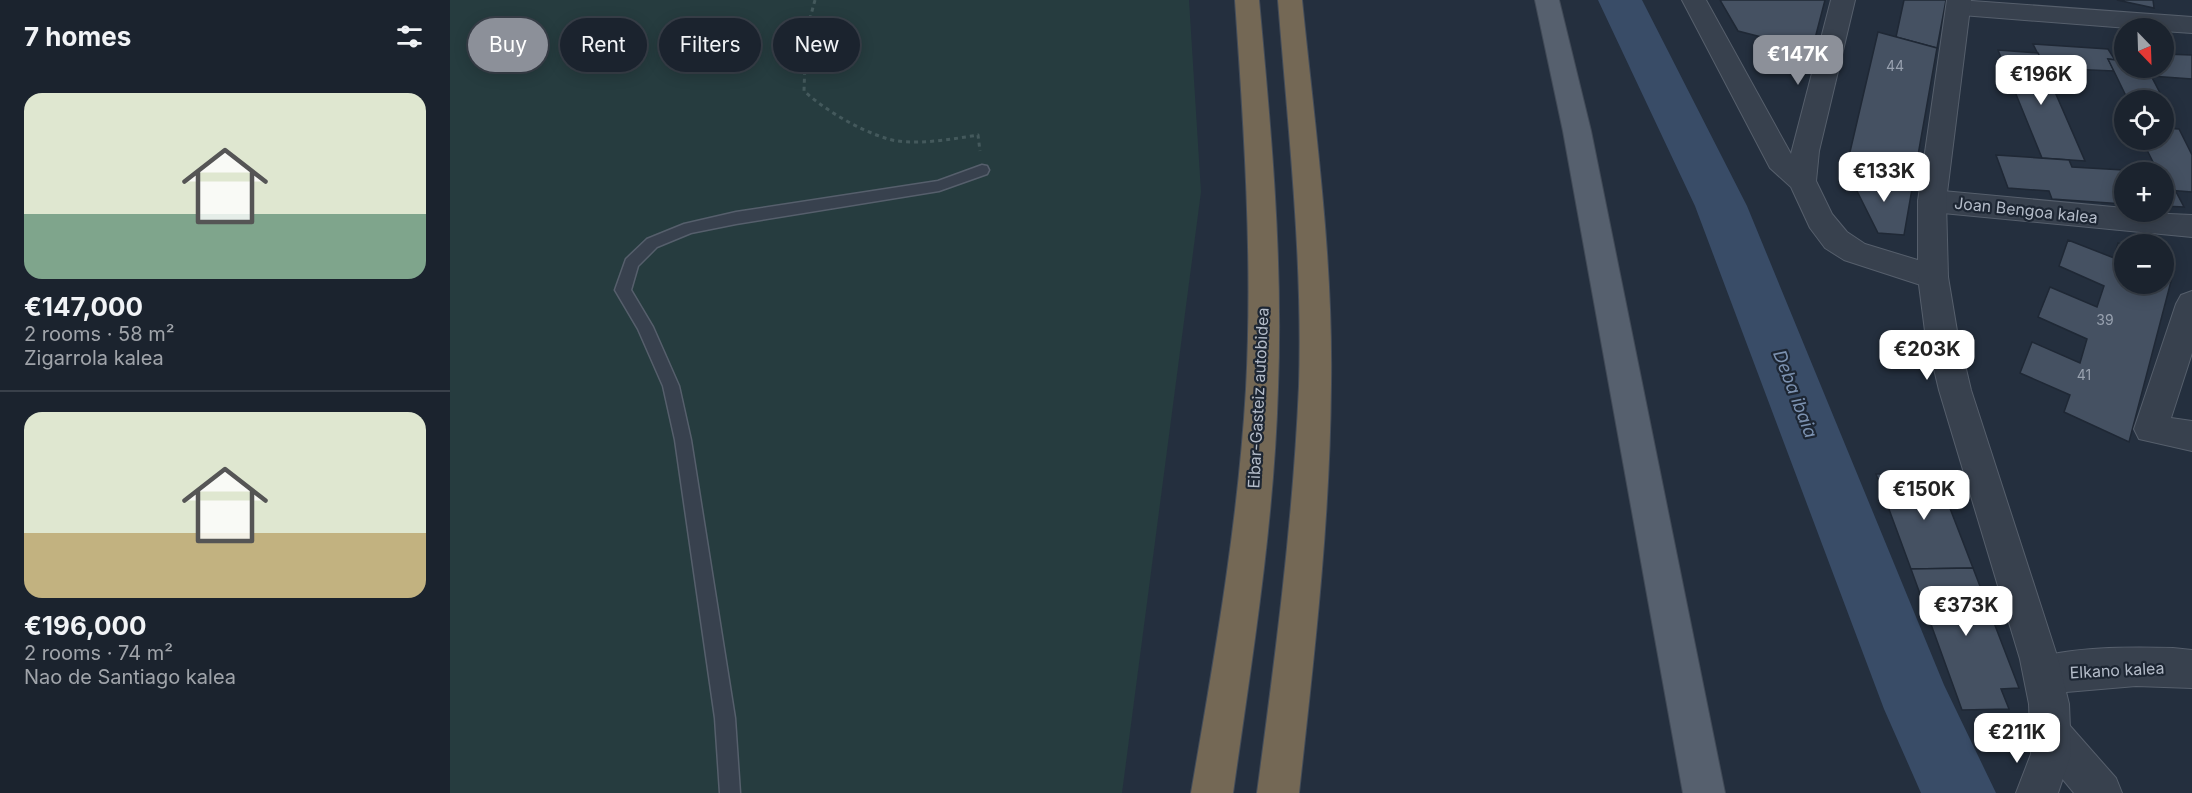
<!DOCTYPE html>
<html lang="en">
<head>
<meta charset="utf-8">
<style>
	:root { --surface:#1b232e; --page:#282f3a; --text:#f1f3f6; --muted:#a0a4aa; --line:#39404a; --accent:#8c9099 }
	body { margin:0; font-family:Inter,sans-serif; background:var(--page); color:var(--text); height:100vh; display:flex; flex-direction:column; font-size:22px; white-space:nowrap }
	* { box-sizing:border-box; margin:0 }
	p { font-size:20px; color:var(--muted) }
	.icon { flex:none; width:33px; height:33px; fill:none; stroke:currentColor; stroke-width:2; stroke-linecap:round; stroke-linejoin:round }
	.map { position:relative; flex:1; overflow:hidden }
	.side { display:flex; flex-direction:column; background:var(--surface); width:450px }
	.side>* { flex:none }
	.hud { position:absolute; left:18px; top:18px; width:570px; height:54px; display:flex; gap:12px }
	.needle { width:39px; rotate:157deg }
	.buttons { position:absolute; left:1664px; top:18px; display:grid; gap:12px }
	.buttons a { display:grid; place-items:center; width:60px; height:60px; border-radius:50%; background:var(--surface); box-shadow:0 3px 15px #0003,0 0 0 2px var(--line); font-size:30px }
	.price { position:absolute; translate:-50% -51px; padding:0 14px; border-radius:12px; background:#fff; color:#222; font-size:20px; line-height:39px; filter:drop-shadow(0 2px 3px #0008) }
	.price::after { content:''; position:absolute; left:50%; top:36px; width:18px; height:14px; margin-left:-9px; background:inherit; clip-path:polygon(0 0,100% 0,50% 100%) }
	.price.active { background:var(--accent); color:#fff }
	ul { padding:0; list-style:none }
	li { display:grid; align-content:center; gap:12px; height:318px; padding:0 24px }
	li+li { border-top:2px solid var(--line) }
	li span { display:grid; place-items:center; height:186px; border-radius:18px; color:#555 }
	li>.icon { margin-inline-start:auto }
	span .icon { width:108px; height:108px; fill:#fffc; stroke-width:1 }
	li b { font-size:26px }
	h2 { display:flex; justify-content:space-between; align-items:center; height:72px; padding:0 24px; font-size:26px }
	.pill { padding:0 21px; border-radius:27px; background:var(--surface); box-shadow:0 3px 15px #0003,0 0 0 2px var(--line); font-size:21px; line-height:54px }
	.pill.active { background:var(--accent); color:#fff }
	main { display:flex; flex:1; min-height:0 }
	.map>svg:first-child { display:block }
	.green { fill:#263c3f }
	.lines { fill:none; stroke-linecap:round; stroke-linejoin:round }
	.river { fill:#394c67; fill-rule:evenodd }
	.building { fill:#455162; stroke:#1f2835; stroke-width:1.5 }
	.service-casing { stroke:#565f6c; stroke-width:3 }
	.minor-casing { stroke:#565f6c; stroke-width:2 }
	.tertiary-casing { stroke:#565f6c; stroke-width:2 }
	.primary-casing { stroke:#414a57; stroke-width:2 }
	.motorway-casing { stroke:#434c59; stroke-width:2 }
	.path { stroke:#44595c; stroke-width:3; stroke-dasharray:4 4; stroke-linecap:butt }
	.service { fill:#38414e; fill-rule:evenodd }
	.minor { fill:#38414e; fill-rule:evenodd }
	.tertiary { fill:#38414e; fill-rule:evenodd }
	.primary { fill:#56606e; fill-rule:evenodd }
	.motorway { fill:#746855; fill-rule:evenodd }
	.labels { text-anchor:middle; stroke-width:4.5; stroke-linejoin:round; paint-order:stroke }
	.number-label { font-size:14px; fill:#98a1af }
	.street-label { font-size:16px; fill:#b4bcc9; stroke:#1d2633 }
	.water-label { font-size:18px; font-style:italic; fill:#7c92b1; stroke:#1d2633 }
</style>
</head>
<body>
<main>
<section class="side">
<h2>7 homes<svg class="icon" aria-label="filters" viewBox="0 0 24 24"><path d="M4 7h16M4 17h16"/><circle cx="9" cy="7" r="2"/><circle cx="15" cy="17" r="2"/></svg></h2>
<ul>
<li><span style="background:linear-gradient(#dfe7d0 65%,#7fa58c 0)"><svg class="icon" aria-label="home" viewBox="0 0 24 24"><path d="M3 11l9-7 9 7M6 9v11h12V9"/></svg></span><div><b>€147,000</b><p>2 rooms · 58 m²</p><p>Zigarrola kalea</p></div></li>
<li><span style="background:linear-gradient(#dfe7d0 65%,#c2b280 0)"><svg class="icon" aria-label="home" viewBox="0 0 24 24"><path d="M3 11l9-7 9 7M6 9v11h12V9"/></svg></span><div><b>€196,000</b><p>2 rooms · 74 m²</p><p>Nao de Santiago kalea</p></div></li>
</ul>
</section>
<div class="map">
<svg width="1742" height="793" viewBox="0 0 1742 793">
	<rect width="100%" height="100%" fill="#242f3e"/>
	<!-- green -->
	<polygon class="green" points="0,0 739,0 751,192 672,793 0,793"/>
	<g class="lines">
		<!-- river -->
		<polygon class="river" points="1148,0 1192,0 1297,206 1494,685 1546,793 1471,793 1434,709 1245,206"/>
	</g>
	<!-- building -->
	<g class="building">
		<polygon points="1270,0 1375,0 1362,50 1288,31"/>
		<polygon points="1454,0 1496,0 1487,48 1446,37"/>
		<polygon points="1667,0 1703,0 1704,8"/>
		<polygon points="1428,32 1487,48 1462,189 1396,169"/>
		<polygon points="1583,44 1658,49 1665,60 1658,59 1664,71 1595,68"/>
		<polygon points="1548,50 1588,53 1635,161 1592,158"/>
		<polygon points="1713,54 1742,55 1742,79 1701,76 1697,68 1713,68"/>
		<polygon points="1658,59 1674,61 1674,68 1697,68 1724,120 1713,119 1713,100 1678,100"/>
		<polygon points="1713,128 1729,129 1742,155 1742,192 1717,190 1713,183 1713,172 1708,172 1692,140 1713,140"/>
		<polygon points="1546,155 1619,160 1622,167 1708,172 1674,172 1674,204 1602,199 1599,191 1558,188"/>
		<polygon points="1396,169 1462,189 1454,235 1428,233"/>
		<polygon points="1713,183 1717,190 1725,190 1734,207 1713,206"/>
		<polygon points="1618,240 1664,258 1668,243 1674,245 1674,284 1713,284 1713,261 1725,266 1679,442 1614,412 1620,395 1570,373 1582,342 1630,363 1637,339 1588,317 1600,287 1647,307 1654,286 1609,266"/>
		<polygon points="1486,472 1523,568 1461,569 1426,474"/>
		<polygon points="1523,568 1569,688 1551,689 1559,709 1512,710 1461,569"/>
	</g>
	<g class="lines">
		<!-- service casing -->
		<g class="service-casing">
			<polygon id="service" points="532,165 537,166 539,170 537,174 489,191 286,224 241,233 207,247 188,266 181,290 203,327 229,386 241,440 285,718 290,793 270,793 265,718 225,440 213,386 188,329 165,290 176,259 197,239 234,224 286,212 488,181"/>
		</g>
		<!-- minor casing -->
		<g class="minor-casing">
			<g id="minor">
				<polygon points="1232,0 1256,0 1341,154 1381,0 1405,0 1369,151 1366,181 1382,214 1397,232 1415,244 1494,268 1498,277 1494,286 1483,289 1394,260 1375,248 1360,228 1341,187 1320,168"/>
				<polygon points="1508,0 1742,17 1742,33 1713,31 1713,28 1678,28 1499,14 1496,8 1499,2"/>
				<polygon points="1482,190 1674,208 1674,212 1742,215 1742,237 1482,212 1472,209 1468,201 1472,193"/>
				<polygon points="1742,291 1742,353 1721,418 1742,421 1742,451 1689,439 1684,429 1726,304 1731,295"/>
				<path d="M1723 648 1742 650V688L1686 686 1593 694 1579 689 1574 675 1579 661C1617 646 1682 647 1723 648Z"/>
				<polygon points="1600,713 1614,719 1666,778 1672,793 1624,793 1586,747 1580,733 1586,719"/>
			</g>
		</g>
		<!-- tertiary casing -->
		<g class="tertiary-casing">
			<polygon id="tertiary" points="1497,0 1521,0 1496,201 1498,277 1507,331 1521,390 1608,659 1619,704 1621,754 1608,793 1566,793 1581,754 1579,704 1570,659 1489,390 1475,331 1468,277 1468,201"/>
		</g>
		<!-- primary casing -->
		<g class="primary-casing">
			<polygon id="primary" points="1085,0 1109,0 1141,131 1275,793 1233,793 1113,131"/>
		</g>
		<!-- motorway casing -->
		<g class="motorway-casing">
			<g id="motorway">
				<path d="M785 0H809C821 129 833 259 828 388 824 524 802 659 783 793H741C764 659 788 525 796 389 803 259 794 129 785 0Z"/>
				<path d="M828 0H852C865 128 883 256 881 385 880 522 864 657 849 793H807C825 658 843 523 849 386 853 257 838 128 828 0Z"/>
			</g>
		</g>
		<!-- path -->
		<path class="path" d="M365 0 356 33 354 91C375 110 407 129 435 138 460 147 502 139 528 135L530 151"/>
		<!-- service -->
		<use href="#service" class="service"/>
		<!-- minor -->
		<use href="#minor" class="minor"/>
		<!-- tertiary -->
		<use href="#tertiary" class="tertiary"/>
		<!-- primary -->
		<use href="#primary" class="primary"/>
		<!-- motorway -->
		<use href="#motorway" class="motorway"/>
	</g>
	<g class="labels">
		<!-- number labels -->
		<g class="number-label">
			<text x="1445" y="71">44</text>
			<text x="1655" y="325">39</text>
			<text x="1634" y="380">41</text>
		</g>
		<!-- street labels -->
		<g class="street-label">
			<text transform="translate(1576 210) rotate(6)" y="6">Joan Bengoa kalea</text>
			<text transform="translate(808 398) rotate(-87)" y="6">Eibar-Gasteiz autobidea</text>
			<text transform="translate(1667 670) rotate(-3)" y="6">Elkano kalea</text>
		</g>
		<!-- water labels -->
		<g class="water-label">
			<text transform="translate(1345 394) rotate(69)" y="6">Deba ibaia</text>
		</g>
	</g>
</svg>
<div class="buttons">
<a><svg class="needle" viewBox="-14 -14 28 28"><path d="M0-13l5 13h-10z" fill="#e53935"/><path d="M0 13l5-13h-10z" fill="#a0a4aa"/></svg></a>
<a><svg class="icon" aria-label="locate" viewBox="0 0 24 24"><circle cx="12" cy="12" r="6"/><path d="M12 2v4M12 18v4M2 12h4M18 12h4"/></svg></a>
<a>+</a>
<a>−</a>
</div>
<b class="price active" style="left:1348px;top:86px">€147K</b>
<b class="price" style="left:1591px;top:106px">€196K</b>
<b class="price" style="left:1434px;top:203px">€133K</b>
<b class="price" style="left:1477px;top:381px">€203K</b>
<b class="price" style="left:1474px;top:521px">€150K</b>
<b class="price" style="left:1516px;top:637px">€373K</b>
<b class="price" style="left:1567px;top:764px">€211K</b>
<div class="hud">
<a class="pill active">Buy</a>
<a class="pill">Rent</a>
<a class="pill">Filters</a>
<a class="pill">New</a>
</div>
</div>
</main>
</body>
</html>
